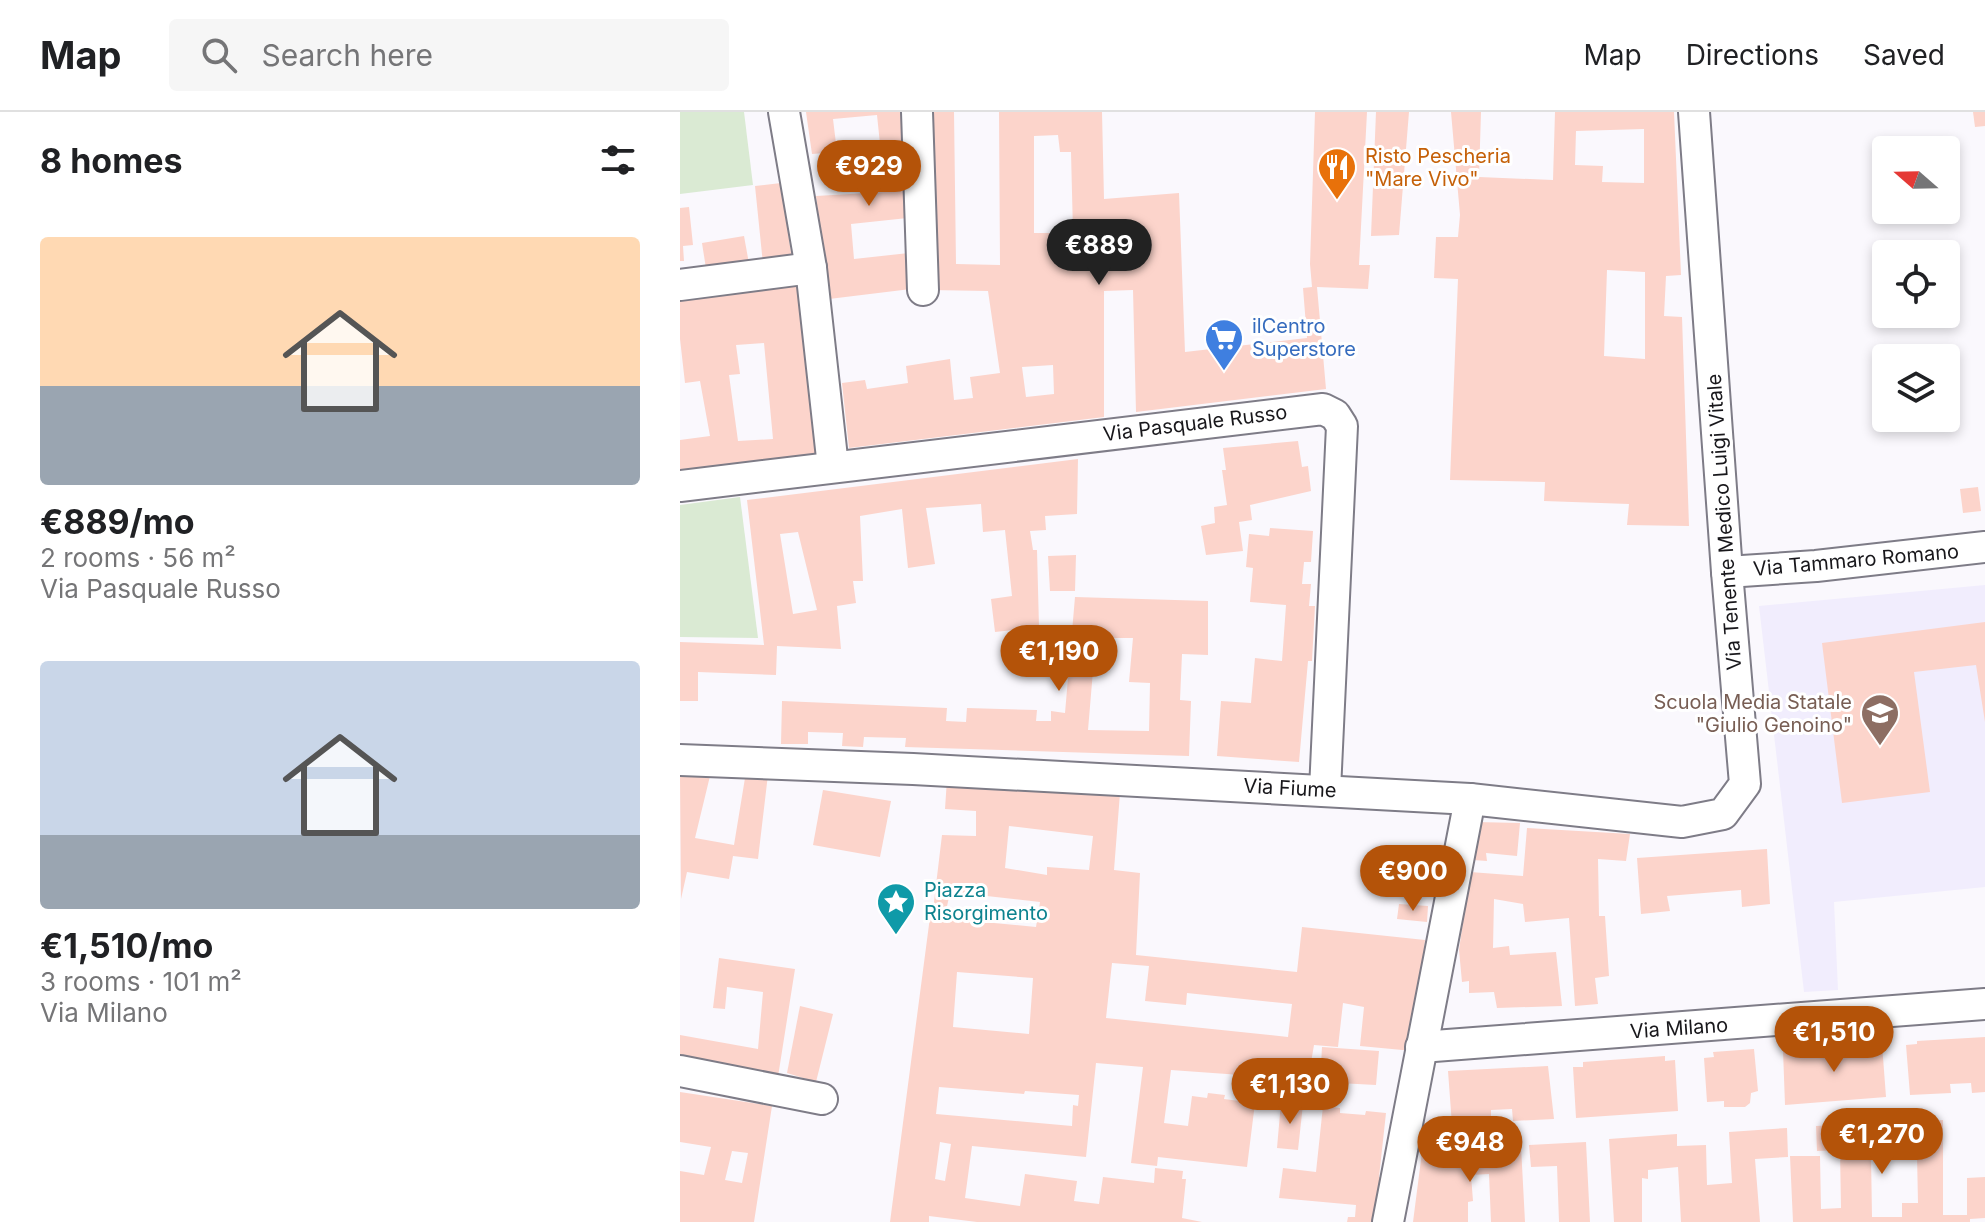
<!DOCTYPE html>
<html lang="en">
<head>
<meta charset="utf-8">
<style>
	:root { --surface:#fff; --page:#f6f6f6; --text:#202124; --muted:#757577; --line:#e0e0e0; --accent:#b45309 }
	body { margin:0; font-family:Inter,sans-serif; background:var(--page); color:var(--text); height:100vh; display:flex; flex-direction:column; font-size:30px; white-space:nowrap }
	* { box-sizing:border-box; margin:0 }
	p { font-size:26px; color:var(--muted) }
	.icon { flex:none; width:44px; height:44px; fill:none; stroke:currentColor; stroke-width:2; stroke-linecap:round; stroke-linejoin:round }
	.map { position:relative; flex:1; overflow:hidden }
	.sheet { display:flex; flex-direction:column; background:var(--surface); width:680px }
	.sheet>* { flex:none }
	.needle { width:52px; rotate:290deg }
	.buttons { position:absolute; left:1192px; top:24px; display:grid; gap:16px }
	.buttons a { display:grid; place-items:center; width:88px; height:88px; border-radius:8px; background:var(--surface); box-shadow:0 4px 12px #0003; font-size:40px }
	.price { position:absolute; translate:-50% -68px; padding:0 18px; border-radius:28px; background:var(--accent); color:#fff; font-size:26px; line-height:52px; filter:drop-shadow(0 2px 4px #0008) }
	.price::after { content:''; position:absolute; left:50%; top:48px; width:24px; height:18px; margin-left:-12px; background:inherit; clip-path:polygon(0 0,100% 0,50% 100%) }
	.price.current { background:#222; color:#fff }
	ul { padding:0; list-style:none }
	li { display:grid; align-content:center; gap:16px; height:424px; padding:0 40px }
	li span { display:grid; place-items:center; height:248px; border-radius:8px; color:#555 }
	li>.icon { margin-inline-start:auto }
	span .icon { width:144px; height:144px; fill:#fffc; stroke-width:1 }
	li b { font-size:34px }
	h2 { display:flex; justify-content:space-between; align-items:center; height:96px; padding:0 40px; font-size:34px }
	header { display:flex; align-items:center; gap:48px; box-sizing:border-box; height:112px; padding:0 40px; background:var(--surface); border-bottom:2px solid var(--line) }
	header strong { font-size:38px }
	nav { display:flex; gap:44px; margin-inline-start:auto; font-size:28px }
	.search { width:560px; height:72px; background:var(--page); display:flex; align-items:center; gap:20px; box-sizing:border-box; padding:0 28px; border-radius:8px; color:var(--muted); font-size:30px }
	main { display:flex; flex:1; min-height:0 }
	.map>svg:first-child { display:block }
	.built { fill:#f1edfd }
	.green { fill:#daead3 }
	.building { fill:#fcd4cb; fill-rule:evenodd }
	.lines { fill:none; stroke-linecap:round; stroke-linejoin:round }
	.street-casing { stroke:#7e7c87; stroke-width:34 }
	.street { stroke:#fff; stroke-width:30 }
	.labels { text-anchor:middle; stroke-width:6; stroke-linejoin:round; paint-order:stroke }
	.food-label { font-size:20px; fill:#c56008; stroke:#fff; text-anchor:start }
	.shop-label { font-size:20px; fill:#366cbe; stroke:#fff; text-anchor:start }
	.street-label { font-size:20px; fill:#18171b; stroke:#fff }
	.education-label { font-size:20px; fill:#785e54; stroke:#fff; text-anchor:end }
	.culture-label { font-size:20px; fill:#0d838f; stroke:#fff; text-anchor:start }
</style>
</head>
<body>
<header>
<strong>Map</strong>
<div class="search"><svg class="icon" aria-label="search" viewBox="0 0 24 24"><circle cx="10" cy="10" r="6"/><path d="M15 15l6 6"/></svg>Search here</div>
<nav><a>Map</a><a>Directions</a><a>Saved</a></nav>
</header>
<main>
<section class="sheet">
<h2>8 homes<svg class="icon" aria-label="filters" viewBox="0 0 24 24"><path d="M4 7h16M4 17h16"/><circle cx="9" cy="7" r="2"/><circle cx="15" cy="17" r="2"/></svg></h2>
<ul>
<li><span style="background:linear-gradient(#ffd9b3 60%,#9aa5b1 0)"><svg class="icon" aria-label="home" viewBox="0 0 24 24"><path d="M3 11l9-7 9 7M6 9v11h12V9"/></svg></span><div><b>€889/mo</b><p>2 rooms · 56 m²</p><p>Via Pasquale Russo</p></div></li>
<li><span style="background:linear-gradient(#c9d6e8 70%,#9aa5b1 0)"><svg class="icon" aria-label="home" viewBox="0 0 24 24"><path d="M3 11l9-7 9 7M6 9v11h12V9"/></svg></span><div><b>€1,510/mo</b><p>3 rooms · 101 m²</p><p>Via Milano</p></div></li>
</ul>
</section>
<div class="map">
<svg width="1305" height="1110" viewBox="0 0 1305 1110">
	<rect width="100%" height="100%" fill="#faf8fd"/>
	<!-- built -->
	<polygon class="built" points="1305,473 1305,775 1154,790 1158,878 1124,880 1079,494"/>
	<!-- green -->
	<g class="green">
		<polygon points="0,0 64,0 73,73 0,82"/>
		<polygon points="60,385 78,526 0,525 0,393"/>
	</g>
	<!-- building -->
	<g class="building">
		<polygon points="126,0 235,0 237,105 171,112 174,147 238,140 239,176 149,187 136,84 205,80 197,3 153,7 157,40 132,42"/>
		<path d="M248 0H274L276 152 320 153 319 0H422L424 87 499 81 505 240 627 226 623 176 632 175 630 152 635 0H687L679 153H690L688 177 637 175 646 277 456 300 453 178 424 179V305L169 336 162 271 185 268 187 277 228 271 226 254 270 247 274 288 293 286 290 265 320 261 308 179 250 178ZM378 23 380 40H391L393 121H354V24ZM373 253 374 282 346 285 342 255Z"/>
		<polygon points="696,0 729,0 719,123 691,124"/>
		<path d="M771 0H801L799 65 873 68 875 0H994L1001 163 986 164 984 204 1002 205 1009 414 947 413 949 392 864 389 865 370 770 368 778 167 754 166 756 125H778L780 103ZM964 17V71L922 70 923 54 895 53 896 19ZM927 158 965 160V247L924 244Z"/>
		<polygon points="1293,0 1305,0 1305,14 1295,15"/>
		<polygon points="101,71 112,148 83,152 75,74"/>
		<polygon points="9,95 13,133 3,134 4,149 0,149 0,96"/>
		<polygon points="64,124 70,157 27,163 22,131"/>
		<path d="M116 169 139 347 0 363V328L30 324 20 269 5 271 0 227V186ZM84 231 93 327 58 329 49 263 60 262 56 233Z"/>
		<polygon points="618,329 622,355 628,354 631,379 570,393 572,408 559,410 563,439 526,443 521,414 535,411 534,395 547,393 542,358 546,358 543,336"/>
		<path d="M398 347 397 402 365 404 366 418 350 419 353 438H357L359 515 315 520 311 487 332 484 325 418 303 420 301 392 246 396 255 452 228 456 222 397 180 404 183 469H173L176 491 157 494 161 537 97 534 96 563 18 560V589H0V530L84 533 67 388ZM118 420 137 498 113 502 100 422Z"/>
		<polygon points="1298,375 1301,399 1283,401 1280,377"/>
		<polygon points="590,416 633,419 631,450 624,450 622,472 631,472 629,494 635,494 632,549 628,549 619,650 537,644 541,589 571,591 575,546 602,549 606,493 570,490 573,456 566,455 569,422 589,424"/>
		<polygon points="396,443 395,479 370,479 368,444"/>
		<path d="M395 485 528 489V543L502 542 500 588 511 589 509 644 225 635 226 626 184 625 183 635 162 634 163 621 128 620V632H101L102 589 267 596 266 609 286 610 287 596 357 598 356 609H371V599L385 601ZM424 526H453L449 570 470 571 469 619 408 618 414 547 423 549Z"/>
		<polygon points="1305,510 1305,610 1296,553 1234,560 1250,680 1162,691 1142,531"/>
		<path d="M3 652 89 654 78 747 53 744 49 767 7 760 1 787 0 665ZM30 664 65 666 54 733 15 726Z"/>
		<path d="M267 667 440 681 434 758 460 761 456 843 617 860 622 815 745 828 733 939 680 934 684 895 663 891 658 935 634 933 628 968 491 958 484 1011 508 1014 512 984 527 986 528 981 545 983 544 987 575 991 567 1055 478 1045 477 1054 451 1051 463 955 416 951 406 1045 292 1034 285 1086 340 1094 345 1062 397 1069 394 1089 419 1092 423 1065 474 1071 475 1056 503 1059 502 1067H506L502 1106 522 1110H297L249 1104V1110H210L250 805 356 815 360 790 280 781V786L269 785 266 799 253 798 262 723 296 724V699L265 697ZM329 714 413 724 409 758 367 755V763L325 756ZM432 851 469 854 465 889 506 893 507 881 612 892 608 925 426 906ZM277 860 353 866 349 922 273 915ZM259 975 344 982 345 979 399 983 398 994 393 993 392 1014 256 1002ZM260 1030 271 1032 265 1069 255 1067Z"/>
		<polygon points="143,678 211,689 200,745 133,733"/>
		<polygon points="796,710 840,711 837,744 806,741 807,749 793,748"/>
		<polygon points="847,716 950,722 946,749 918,747 919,804 925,804 929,864 915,866 918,892 895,894 889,806 845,810 843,792 814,787 813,836 829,834 830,843 876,840 882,894 817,896 814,880 789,881 789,869 782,870 779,838 790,760 843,764"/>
		<polygon points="1087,737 1090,792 1062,795 1061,778 987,784 990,799 961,802 957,746"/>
		<polygon points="719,792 748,794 747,810 717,807"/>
		<polygon points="39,846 115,857 97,971 0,951 0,923 78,937 83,880 47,875 45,897 33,896"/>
		<polygon points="120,894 153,902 136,970 107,961"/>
		<polygon points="1305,925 1305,980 1292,981 1291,971 1270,972 1271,981 1230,983 1226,933 1237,932 1237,929"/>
		<polygon points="1202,932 1206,985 1105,993 1103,938"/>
		<polygon points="642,935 699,939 696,973 640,970"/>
		<polygon points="1074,937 1078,979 1071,981 1070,991 1065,995 1044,995 1044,989 1027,990 1024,946 1034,945 1033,940"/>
		<polygon points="985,944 985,949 995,948 998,999 896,1006 893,955 903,955 903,950"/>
		<polygon points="868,954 874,1007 833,1009 832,997 811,998 811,1011 772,1013 768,959"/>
		<path d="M0 980 92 994 74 1110H0V1059L24 1063 31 1035 0 1030ZM52 1039 68 1041 62 1071 45 1068Z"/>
		<polygon points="601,990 623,992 618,1038 597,1036"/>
		<polygon points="643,994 660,996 660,1001 685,1003 686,999 706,1001 699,1065 712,1066 701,1110 667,1110 668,1105 675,1105 676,1093 599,1086 603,1056 636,1060"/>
		<path d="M1263 1008V1103H1287V1066L1305 1065V1106L1290 1107V1110H1113L1110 1044H1140L1141 1097 1161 1096 1160 1038 1137 1039 1136 1014ZM1191 1043H1237L1238 1091H1222V1105H1192Z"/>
		<polygon points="1107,1016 1108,1045 1075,1047 1080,1110 1001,1110 998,1055 968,1058 968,1067 962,1066 962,1110 934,1110 929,1027 997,1022 997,1034 1026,1033 1027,1073 1052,1071 1049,1020"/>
		<polygon points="906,1030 910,1110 879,1110 877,1054 851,1055 849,1033"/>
		<polygon points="841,1034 845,1110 811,1110 809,1062 791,1063 793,1089 788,1090 788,1110 733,1110 742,1040"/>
	</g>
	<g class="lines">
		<!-- street casing -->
		<g class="street-casing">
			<g id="street">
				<polyline points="104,0 131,156 153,355"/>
				<polyline points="237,0 243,178"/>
				<polyline points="0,173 131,156"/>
				<polyline points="0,374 643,297 655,303 662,314 645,678"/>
				<polyline points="1047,460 1136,454 1305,435"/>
				<polyline points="0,648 233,657 790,687 1002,710 1043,702 1065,672 1047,460 1014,0"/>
				<polyline points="741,935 1305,892"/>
				<polyline points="0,959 142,987"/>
				<polyline points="708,1110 790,687"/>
			</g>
		</g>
		<!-- street -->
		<use href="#street" class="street"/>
	</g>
	<!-- icons -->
	<defs>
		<g id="restaurant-pin" transform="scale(2)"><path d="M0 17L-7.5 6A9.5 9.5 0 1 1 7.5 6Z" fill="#e8710a" stroke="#fff"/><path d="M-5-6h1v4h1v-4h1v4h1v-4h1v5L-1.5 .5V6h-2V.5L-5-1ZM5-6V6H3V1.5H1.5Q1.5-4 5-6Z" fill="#fff"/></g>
		<g id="supermarket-pin" transform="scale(2)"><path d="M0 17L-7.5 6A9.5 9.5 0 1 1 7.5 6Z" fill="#3f7fe0" stroke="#fff"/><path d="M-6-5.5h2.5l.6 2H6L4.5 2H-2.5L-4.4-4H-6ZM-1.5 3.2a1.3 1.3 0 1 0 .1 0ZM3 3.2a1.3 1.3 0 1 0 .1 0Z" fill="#fff"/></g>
		<g id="school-pin" transform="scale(2)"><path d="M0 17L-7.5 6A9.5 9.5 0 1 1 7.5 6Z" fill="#8d6e63" stroke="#fff"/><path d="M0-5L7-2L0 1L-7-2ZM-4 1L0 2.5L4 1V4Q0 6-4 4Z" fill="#fff"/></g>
		<g id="sight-pin" transform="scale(2)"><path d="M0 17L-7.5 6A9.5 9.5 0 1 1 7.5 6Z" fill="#0f9aa8" stroke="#fff"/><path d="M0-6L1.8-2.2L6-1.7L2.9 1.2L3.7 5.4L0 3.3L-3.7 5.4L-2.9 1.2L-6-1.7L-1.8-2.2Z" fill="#fff"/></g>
	</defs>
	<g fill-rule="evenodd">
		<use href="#restaurant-pin" x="657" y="55"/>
		<use href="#supermarket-pin" x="544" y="226"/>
		<use href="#school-pin" x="1200" y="601"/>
		<use href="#sight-pin" x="216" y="790"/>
	</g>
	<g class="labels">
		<!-- food labels -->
		<g class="food-label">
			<text x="685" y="51">Risto Pescheria<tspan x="685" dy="23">"Mare Vivo"</tspan></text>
		</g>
		<!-- shop labels -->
		<g class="shop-label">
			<text x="572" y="221">ilCentro<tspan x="572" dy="23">Superstore</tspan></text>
		</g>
		<!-- street labels -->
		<g class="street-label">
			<text transform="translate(515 311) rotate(-7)" y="7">Via Pasquale Russo</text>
			<text transform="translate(1044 410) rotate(-94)" y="7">Via Tenente Medico Luigi Vitale</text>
			<text transform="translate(1176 448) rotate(-5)" y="7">Via Tammaro Romano</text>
			<text transform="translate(610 676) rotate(3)" y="7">Via Fiume</text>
			<text transform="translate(999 916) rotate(-4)" y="7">Via Milano</text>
		</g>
		<!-- education labels -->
		<g class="education-label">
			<text x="1172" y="597">Scuola Media Statale<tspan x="1172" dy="23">"Giulio Genoino"</tspan></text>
		</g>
		<!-- culture labels -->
		<g class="culture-label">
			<text x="244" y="785">Piazza<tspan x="244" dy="23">Risorgimento</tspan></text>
		</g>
	</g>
</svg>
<div class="buttons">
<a><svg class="needle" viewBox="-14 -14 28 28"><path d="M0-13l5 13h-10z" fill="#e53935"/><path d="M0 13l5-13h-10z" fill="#757577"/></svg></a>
<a><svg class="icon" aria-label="locate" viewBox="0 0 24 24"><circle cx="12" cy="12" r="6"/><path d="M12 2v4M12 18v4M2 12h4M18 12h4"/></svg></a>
<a><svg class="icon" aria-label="layers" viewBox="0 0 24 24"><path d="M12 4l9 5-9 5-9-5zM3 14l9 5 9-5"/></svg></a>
</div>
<b class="price" style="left:189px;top:96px">€929</b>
<b class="price current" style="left:419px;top:175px">€889</b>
<b class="price" style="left:379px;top:581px">€1,190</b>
<b class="price" style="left:733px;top:801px">€900</b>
<b class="price" style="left:1154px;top:962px">€1,510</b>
<b class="price" style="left:610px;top:1014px">€1,130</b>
<b class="price" style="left:1202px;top:1064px">€1,270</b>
<b class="price" style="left:790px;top:1072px">€948</b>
</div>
</main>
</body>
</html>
